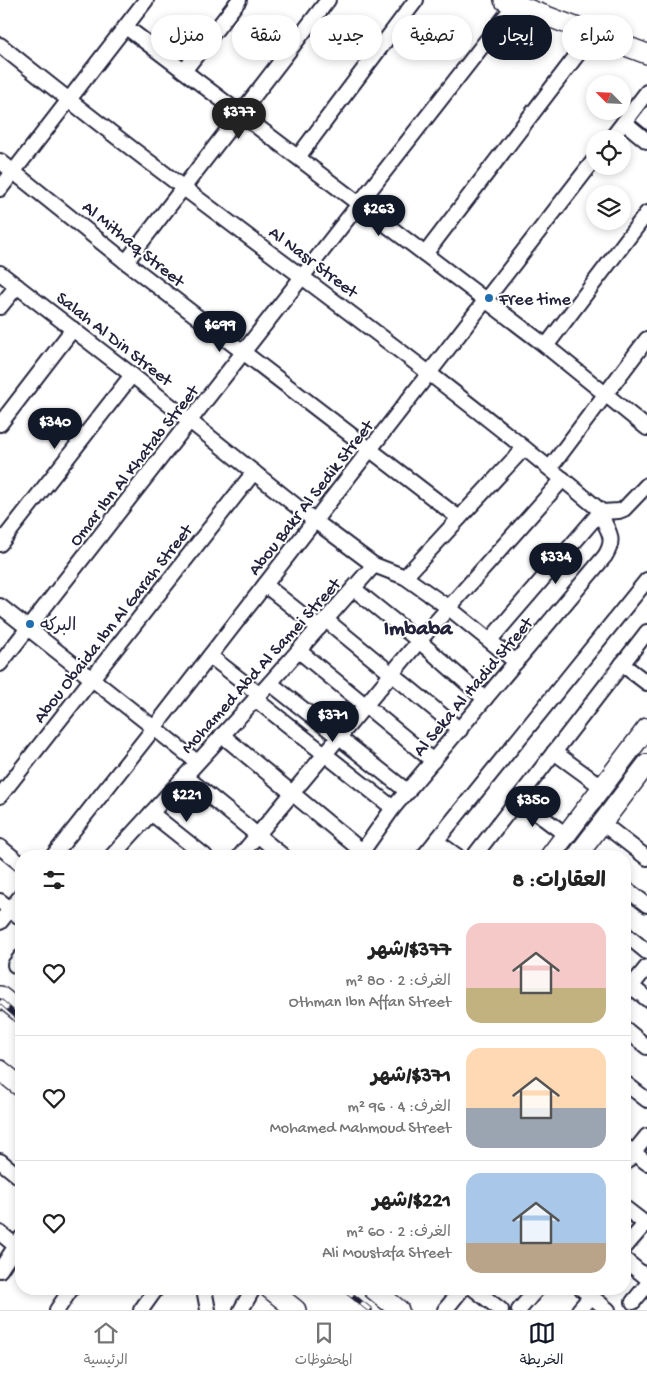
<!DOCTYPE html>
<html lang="ar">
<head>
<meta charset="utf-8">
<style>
	:root { --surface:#fff; --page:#f2f2f2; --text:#222; --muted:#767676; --line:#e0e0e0; --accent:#111827 }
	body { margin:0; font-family:"Gochi Hand","Playpen Sans Arabic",sans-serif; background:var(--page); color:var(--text); direction:rtl; height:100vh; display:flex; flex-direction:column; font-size:19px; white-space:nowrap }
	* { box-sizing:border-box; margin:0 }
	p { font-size:16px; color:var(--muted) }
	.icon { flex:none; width:28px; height:28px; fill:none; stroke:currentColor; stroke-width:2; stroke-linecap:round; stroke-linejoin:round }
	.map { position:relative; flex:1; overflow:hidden; direction:ltr }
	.drawer { position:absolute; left:15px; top:850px; width:616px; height:445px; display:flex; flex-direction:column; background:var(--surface); border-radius:20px; box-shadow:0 2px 8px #0003; direction:rtl }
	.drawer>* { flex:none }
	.hud { position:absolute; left:15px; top:15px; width:618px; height:45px; direction:rtl; display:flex; gap:10px }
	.needle { width:32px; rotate:294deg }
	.fabs { position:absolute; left:586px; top:75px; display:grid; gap:10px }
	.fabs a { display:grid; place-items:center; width:45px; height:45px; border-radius:50%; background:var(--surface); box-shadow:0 2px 8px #0003; font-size:25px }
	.price { position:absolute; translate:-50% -42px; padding:0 11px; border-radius:18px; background:var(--accent); color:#fff; font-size:16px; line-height:32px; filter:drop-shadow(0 1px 2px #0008) }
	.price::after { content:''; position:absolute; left:50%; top:30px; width:15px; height:11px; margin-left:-8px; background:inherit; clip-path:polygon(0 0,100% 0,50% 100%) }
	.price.active { background:#222; color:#fff }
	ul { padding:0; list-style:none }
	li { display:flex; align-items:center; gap:15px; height:125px; padding:0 25px }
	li+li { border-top:1px solid var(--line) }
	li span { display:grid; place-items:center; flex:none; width:140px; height:100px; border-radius:15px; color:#555 }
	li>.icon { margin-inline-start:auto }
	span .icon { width:60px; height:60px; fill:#fffc; stroke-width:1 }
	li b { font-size:21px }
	h2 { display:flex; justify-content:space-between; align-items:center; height:60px; padding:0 25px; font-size:21px }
	.pill { padding:0 18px; border-radius:22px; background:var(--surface); box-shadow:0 2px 8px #0003; font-size:18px; line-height:45px }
	.pill.active { background:var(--accent); color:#fff }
	.dock { display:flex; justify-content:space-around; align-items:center; height:70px; border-top:1px solid var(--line); background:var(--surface); font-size:14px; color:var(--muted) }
	.dock a { display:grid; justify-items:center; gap:2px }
	.dock .active { color:var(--accent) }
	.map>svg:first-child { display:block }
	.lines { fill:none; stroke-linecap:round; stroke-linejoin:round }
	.street-casing { stroke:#22223b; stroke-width:18 }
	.secondary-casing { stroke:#22223b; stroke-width:22 }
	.street { stroke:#fff; stroke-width:14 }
	.secondary { stroke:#fff; stroke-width:19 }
	.rail-casing { stroke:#22223b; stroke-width:5.5 }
	.rail { stroke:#fff; stroke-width:4; stroke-dasharray:11; stroke-linecap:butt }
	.poi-dot { fill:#1f6fb2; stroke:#fff; stroke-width:2 }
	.labels { text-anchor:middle; stroke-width:4; stroke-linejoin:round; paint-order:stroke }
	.street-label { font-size:18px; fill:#22223b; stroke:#fff }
	.poi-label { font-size:18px; fill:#22223b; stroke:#fff; text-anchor:start }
	.district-label { font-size:22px; font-weight:bold; fill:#22223b; stroke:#fff }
</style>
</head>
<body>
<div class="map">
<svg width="647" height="1310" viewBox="0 0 647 1310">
	<rect width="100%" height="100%" fill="#fff"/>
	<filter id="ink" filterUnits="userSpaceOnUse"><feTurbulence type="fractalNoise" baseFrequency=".02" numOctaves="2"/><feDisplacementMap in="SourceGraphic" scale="10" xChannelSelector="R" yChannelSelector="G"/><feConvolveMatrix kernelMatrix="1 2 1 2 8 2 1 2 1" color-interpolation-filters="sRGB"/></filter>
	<g filter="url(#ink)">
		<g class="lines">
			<!-- street casing -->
			<g class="street-casing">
				<g id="street">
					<polyline points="126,27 546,346 647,428"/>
					<path d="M0 45C197 205 408 348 602 512"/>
					<polyline points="184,71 239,0"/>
					<polyline points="624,122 647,141"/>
					<polyline points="611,139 647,92"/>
					<polyline points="298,157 416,0"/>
					<polyline points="0,161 126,262 459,518"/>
					<polyline points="0,189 146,0"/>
					<polyline points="425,254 593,34"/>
					<polyline points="126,262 328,0"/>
					<polyline points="0,273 132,375 315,521 374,565 405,577 449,608 516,662"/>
					<polyline points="0,307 17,286"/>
					<polyline points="546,346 647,213"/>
					<polyline points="0,424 73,329"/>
					<polyline points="550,468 647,339"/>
					<polyline points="602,512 619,511 624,509 647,485"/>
					<polyline points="0,544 132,375"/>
					<polyline points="405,577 524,448"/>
					<polyline points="265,585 319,628"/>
					<polyline points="354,589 419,641 485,699"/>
					<polyline points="0,606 197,762"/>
					<polyline points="326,620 460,730"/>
					<polyline points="490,640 601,511"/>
					<polyline points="299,651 433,761"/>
					<polyline points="210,656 260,695"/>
					<polyline points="0,664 515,4"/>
					<polyline points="622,664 647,683"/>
					<polyline points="270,683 408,792"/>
					<polyline points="255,699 393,808"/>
					<polyline points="222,735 363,852"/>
					<polyline points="554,752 602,787"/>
					<polyline points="185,776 283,856"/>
					<polyline points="0,796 254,472"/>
					<polyline points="518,799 566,835"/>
					<polyline points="151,813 205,856"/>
					<polyline points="602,823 647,858"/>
					<polyline points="436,841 457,856"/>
					<polyline points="0,847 21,864"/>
					<polyline points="53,856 154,728 595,159"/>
					<polyline points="112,856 270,683 374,565"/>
					<polyline points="240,856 419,641 563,479"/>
					<path d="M359 856 393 808 605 556C619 534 602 528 602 512"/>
					<polyline points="424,856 647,580"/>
					<polyline points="474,856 647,632"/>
					<polyline points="625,888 647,905"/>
					<polyline points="0,901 21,918"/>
					<polyline points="0,922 21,896"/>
					<polyline points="625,934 647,952"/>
					<polyline points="15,965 21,957"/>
					<polyline points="625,981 647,999"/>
					<polyline points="625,994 647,967"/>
					<polyline points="625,1029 647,1047"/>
					<polyline points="625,1083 647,1100"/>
					<polyline points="625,1146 647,1163"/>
					<polyline points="0,1161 21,1178"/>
					<polyline points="625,1163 647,1136"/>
					<polyline points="625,1208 647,1225"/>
					<polyline points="0,1233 16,1246"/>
					<polyline points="625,1247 645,1224"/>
					<polyline points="625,1260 647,1278"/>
					<polyline points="0,1270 21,1238"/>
					<polyline points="204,1289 208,1310"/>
					<polyline points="474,1289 501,1310"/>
					<polyline points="582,1289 608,1310"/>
					<polyline points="633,1302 647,1285"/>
					<polyline points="57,1310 71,1289"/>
					<polyline points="141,1310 156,1289"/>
					<polyline points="241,1310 253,1289"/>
					<polyline points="445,1310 462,1289"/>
					<polyline points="519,1310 537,1289"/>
					<polyline points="579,1310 591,1296"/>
				</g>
			</g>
			<!-- secondary casing -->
			<g class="secondary-casing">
				<g id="secondary">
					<polyline points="504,0 647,54"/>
					<polyline points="550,856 647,728"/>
					<polyline points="577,856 647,764"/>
					<polyline points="0,996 21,1013"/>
					<polyline points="0,1070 21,1087"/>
					<polyline points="270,1289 296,1310"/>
					<polyline points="373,1289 399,1310"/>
				</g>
			</g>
			<!-- street -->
			<use href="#street" class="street"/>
			<!-- secondary -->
			<use href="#secondary" class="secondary"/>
			<!-- rail casing -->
			<g class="rail-casing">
				<g id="rail">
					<polyline points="0,1001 21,1020"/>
					<polyline points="344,1289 370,1310"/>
				</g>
			</g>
			<!-- rail -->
			<use href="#rail" class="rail"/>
		</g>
	</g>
	<!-- markers -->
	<g class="poi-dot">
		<circle cx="489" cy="298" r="5"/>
		<circle cx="30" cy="624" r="5"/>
	</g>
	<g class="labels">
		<!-- street labels -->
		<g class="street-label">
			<text transform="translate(134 243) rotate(39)" y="6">Al Mithaq Street</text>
			<text transform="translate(314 261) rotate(37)" y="6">Al Nasr Street</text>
			<text transform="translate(115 338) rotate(38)" y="6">Salah Al Din Street</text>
			<text transform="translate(133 465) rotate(-52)" y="6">Omar Ibn Al Khatab Street</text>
			<text transform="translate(310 497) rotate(-52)" y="6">Abou Bakr Al Sedik Street</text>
			<text transform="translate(112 623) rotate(-52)" y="6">Abou Obaida Ibn Al Garah Street</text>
			<text transform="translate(260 665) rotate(-48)" y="6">Mohamed Abd Al Samei Street</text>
			<text transform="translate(472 686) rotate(-50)" y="6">Al Seka Al Hadid Street</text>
		</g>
		<!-- poi labels -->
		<g class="poi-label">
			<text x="499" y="304">Free time</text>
			<text x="40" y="630">البركه</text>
		</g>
		<!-- district labels -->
		<g class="district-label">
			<text x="418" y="634">Imbaba</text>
		</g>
	</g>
</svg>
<div class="fabs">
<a><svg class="needle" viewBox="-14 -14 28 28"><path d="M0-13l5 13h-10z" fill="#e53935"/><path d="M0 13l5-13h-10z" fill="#767676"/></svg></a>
<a><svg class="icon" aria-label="locate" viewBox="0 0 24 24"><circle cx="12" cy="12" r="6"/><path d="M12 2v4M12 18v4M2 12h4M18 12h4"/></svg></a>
<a><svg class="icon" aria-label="layers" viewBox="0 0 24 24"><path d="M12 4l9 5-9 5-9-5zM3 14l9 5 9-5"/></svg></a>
</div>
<b class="price active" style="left:239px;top:140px">$377</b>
<b class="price" style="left:379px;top:237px">$263</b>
<b class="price" style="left:220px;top:353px">$699</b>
<b class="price" style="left:55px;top:450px">$340</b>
<b class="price" style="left:556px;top:585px">$334</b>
<b class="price" style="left:333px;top:743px">$371</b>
<b class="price" style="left:187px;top:823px">$221</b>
<b class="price" style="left:533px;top:828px">$350</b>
<div class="hud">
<a class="pill">شراء</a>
<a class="pill active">إيجار</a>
<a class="pill">تصفية</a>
<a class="pill">جديد</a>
<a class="pill">شقة</a>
<a class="pill">منزل</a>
</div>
<section class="drawer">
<h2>العقارات: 8<svg class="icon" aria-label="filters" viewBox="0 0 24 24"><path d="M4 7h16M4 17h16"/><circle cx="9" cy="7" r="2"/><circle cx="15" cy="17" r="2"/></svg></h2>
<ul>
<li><span style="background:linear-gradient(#f6c9c9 65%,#c2b280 0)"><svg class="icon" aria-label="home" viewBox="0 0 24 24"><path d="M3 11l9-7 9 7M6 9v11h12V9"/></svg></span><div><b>$377/شهر</b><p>الغرف: 2 · 80 m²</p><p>Othman Ibn Affan Street</p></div><svg class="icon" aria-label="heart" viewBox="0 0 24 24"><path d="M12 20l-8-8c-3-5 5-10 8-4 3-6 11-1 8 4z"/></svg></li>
<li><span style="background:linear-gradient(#ffd9b3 60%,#9aa5b1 0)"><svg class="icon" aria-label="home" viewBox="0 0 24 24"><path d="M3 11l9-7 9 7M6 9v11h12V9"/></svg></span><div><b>$371/شهر</b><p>الغرف: 4 · 96 m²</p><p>Mohamed Mahmoud Street</p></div><svg class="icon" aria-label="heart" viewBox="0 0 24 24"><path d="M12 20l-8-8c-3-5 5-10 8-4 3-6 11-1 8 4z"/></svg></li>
<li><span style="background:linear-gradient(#a9c7e8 70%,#b9a48a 0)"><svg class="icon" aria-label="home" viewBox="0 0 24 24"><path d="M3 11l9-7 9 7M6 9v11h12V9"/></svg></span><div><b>$221/شهر</b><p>الغرف: 2 · 60 m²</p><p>Ali Moustafa Street</p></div><svg class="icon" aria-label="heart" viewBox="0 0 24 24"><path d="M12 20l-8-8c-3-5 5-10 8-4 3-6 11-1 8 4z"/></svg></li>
</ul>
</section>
</div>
<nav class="dock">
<a class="active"><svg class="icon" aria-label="map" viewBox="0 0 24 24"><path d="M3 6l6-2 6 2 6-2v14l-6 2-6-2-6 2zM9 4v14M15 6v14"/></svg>الخريطة</a>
<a><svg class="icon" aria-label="saved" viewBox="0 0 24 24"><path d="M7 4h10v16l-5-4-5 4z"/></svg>المحفوظات</a>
<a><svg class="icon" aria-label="home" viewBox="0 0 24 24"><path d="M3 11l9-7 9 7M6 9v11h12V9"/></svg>الرئيسية</a>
</nav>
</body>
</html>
